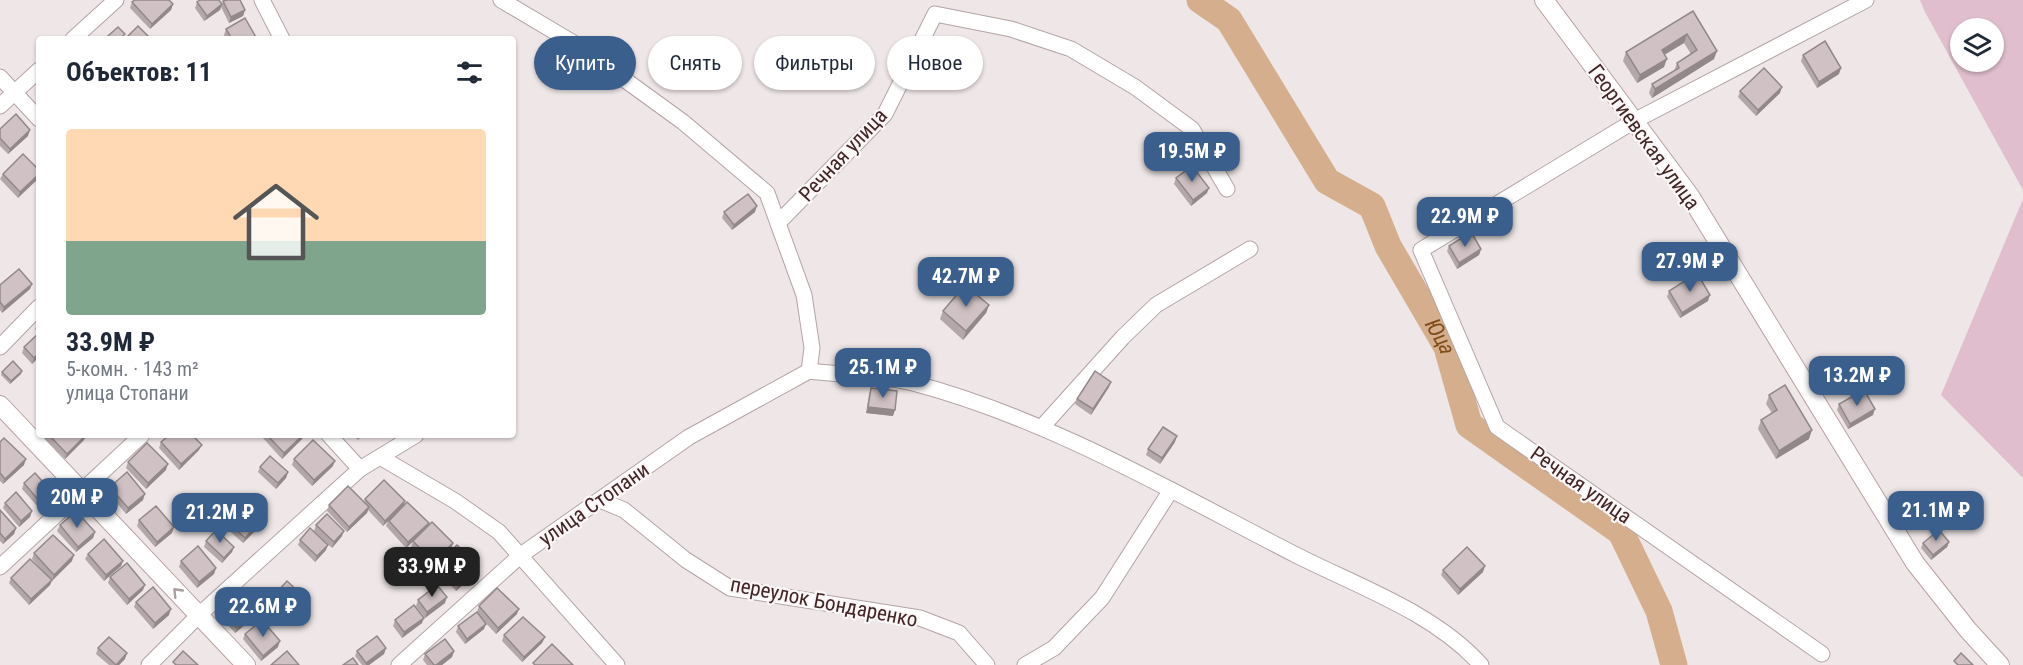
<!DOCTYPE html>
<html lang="ru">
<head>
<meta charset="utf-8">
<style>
	:root { --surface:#fff; --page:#f6f6f7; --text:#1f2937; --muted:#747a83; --accent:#3b5f8d }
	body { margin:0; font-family:"Roboto Condensed",sans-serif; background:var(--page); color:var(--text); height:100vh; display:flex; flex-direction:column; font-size:22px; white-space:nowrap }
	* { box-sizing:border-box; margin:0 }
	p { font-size:20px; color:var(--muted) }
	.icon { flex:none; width:33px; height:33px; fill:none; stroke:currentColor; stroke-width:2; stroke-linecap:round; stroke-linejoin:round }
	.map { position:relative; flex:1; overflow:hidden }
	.panel { position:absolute; left:36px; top:36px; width:480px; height:402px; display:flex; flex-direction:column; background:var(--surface); border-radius:6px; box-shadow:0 2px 4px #0004 }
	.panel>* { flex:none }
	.top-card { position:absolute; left:534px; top:36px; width:570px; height:54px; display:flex; gap:12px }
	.tools { position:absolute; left:1950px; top:18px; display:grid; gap:12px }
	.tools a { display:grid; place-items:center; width:54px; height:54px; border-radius:50%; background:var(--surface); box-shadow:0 2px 4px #0004; font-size:30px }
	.price { position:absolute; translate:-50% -51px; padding:0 14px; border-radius:12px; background:var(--accent); color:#fff; font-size:20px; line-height:39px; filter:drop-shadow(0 2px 3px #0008) }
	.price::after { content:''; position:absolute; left:50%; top:36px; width:18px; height:14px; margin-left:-9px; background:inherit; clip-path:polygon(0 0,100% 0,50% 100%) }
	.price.selected { background:#222; color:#fff }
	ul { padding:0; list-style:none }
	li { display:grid; align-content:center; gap:12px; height:318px; padding:0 30px }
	li span { display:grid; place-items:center; height:186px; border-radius:6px; color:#555 }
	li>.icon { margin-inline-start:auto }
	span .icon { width:108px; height:108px; fill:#fffc; stroke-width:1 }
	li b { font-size:26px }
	h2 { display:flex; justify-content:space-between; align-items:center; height:72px; padding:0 30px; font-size:26px }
	.chip { padding:0 21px; border-radius:27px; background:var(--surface); box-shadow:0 2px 4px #0004; font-size:21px; line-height:54px }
	.chip.selected { background:var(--accent); color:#fff }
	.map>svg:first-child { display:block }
	.green { fill:#e0becd; fill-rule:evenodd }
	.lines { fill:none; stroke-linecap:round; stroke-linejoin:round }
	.river { stroke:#d5af8d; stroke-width:27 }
	.street-casing { stroke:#b4a4a5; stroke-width:17 }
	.secondary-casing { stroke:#b8a1a2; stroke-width:20 }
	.street { stroke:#fff; stroke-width:15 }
	.secondary { stroke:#fff; stroke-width:18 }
	.wall { fill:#b3a7a9 }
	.shaded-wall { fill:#928889 }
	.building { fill:#d0c2c4; stroke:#928889; stroke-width:1.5 }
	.oneway { stroke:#aa9d9c }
	.labels { text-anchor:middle; stroke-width:4.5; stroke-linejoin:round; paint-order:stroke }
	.street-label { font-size:21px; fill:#422524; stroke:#fbf7f8 }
	.water-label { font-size:22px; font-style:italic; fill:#814c1a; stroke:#fbf7f8 }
</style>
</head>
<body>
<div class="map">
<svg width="2023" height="665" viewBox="0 0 2023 665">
	<rect width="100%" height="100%" fill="#efe6e7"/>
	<!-- green -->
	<g class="green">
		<path d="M1920 0H2023V190L1925 12ZM1960 28H1994V62H1960Z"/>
		<polygon points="2023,199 2023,478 1941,395"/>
	</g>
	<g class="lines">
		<!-- river -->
		<path class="river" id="s1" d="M1200 0 1229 20 1327 181 1372 206 1388 246 1447 347 1469 425 1621 532 1659 611 1674 665"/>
		<!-- street casing -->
		<g class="street-casing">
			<g id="street">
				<polyline points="262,0 282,39"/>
				<path d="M501 0 577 45 683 122 767 193 804 295 812 348 809 371C843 375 880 375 913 383 1049 419 1171 491 1296 555 1357 586 1435 613 1481 665"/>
				<polyline points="73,39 116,0"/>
				<polyline points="0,77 39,119"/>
				<polyline points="0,106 39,70"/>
				<polyline points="778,223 885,114 935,14 1011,29 1071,49 1135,87 1192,129 1227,189"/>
				<polyline points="0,347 39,307"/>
				<polyline points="1042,427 1123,337 1156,305 1250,249"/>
				<polyline points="329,435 360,469"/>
				<polyline points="380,457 455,501 499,532 617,665"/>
				<polyline points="600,500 624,510 686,560 730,588 920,618 959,633 987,665"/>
				<polyline points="0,567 142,435"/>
				<polyline points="1822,654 1497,427 1421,250 1634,121 1866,0"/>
				<polyline points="149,665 199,615 360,469 416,435"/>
				<polyline points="399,665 521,555 689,437 809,371"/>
				<polyline points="1025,665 1054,648 1102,598 1171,490"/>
			</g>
		</g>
		<!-- secondary casing -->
		<g class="secondary-casing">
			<g id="secondary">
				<polyline points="1544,0 1690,196 1915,563 1968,630 2000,665"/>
				<polyline points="0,405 246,665"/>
			</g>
		</g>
		<!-- street -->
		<use href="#street" class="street"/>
		<!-- secondary -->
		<use href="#secondary" class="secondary"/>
	</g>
	<!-- wall -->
	<g class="wall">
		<polygon points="223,1 245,10 243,16 229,23 221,7 220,10 204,21 195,8 197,2 222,4"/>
		<polygon points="132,2 173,4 171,10 150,29 130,8"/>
		<polygon points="1693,11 1714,59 1652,98 1649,93 1652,84 1674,71 1677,63 1691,54 1684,43 1664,55 1664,67 1637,83 1623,61 1626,52"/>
		<polygon points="226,29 257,39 226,39 224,35"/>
		<polygon points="1803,55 1839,74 1817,88 1801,61"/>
		<polygon points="1740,91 1780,93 1756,116 1738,97"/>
		<polygon points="0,129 28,136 8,154 0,146"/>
		<polygon points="39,170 18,198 0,179 3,174"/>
		<polygon points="1176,178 1207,193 1191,206 1174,184"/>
		<polygon points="724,212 755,212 732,230 722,218"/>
		<polygon points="1449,246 1481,249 1479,255 1457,269 1447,251"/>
		<polygon points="32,284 30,289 2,313 0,310 0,285"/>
		<polygon points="1669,291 1708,301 1680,318 1667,297"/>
		<polygon points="989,305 986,313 963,340 940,319 943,311"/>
		<polygon points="39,321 39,333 35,329"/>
		<polygon points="39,335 39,357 32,364 22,353 24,347"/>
		<polygon points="2,372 21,374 10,384 1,375"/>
		<polygon points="1109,387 1091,415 1075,404 1077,399"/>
		<polygon points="871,388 893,416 866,413 869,394"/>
		<polygon points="1769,395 1809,439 1776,459 1758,429 1761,420 1772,413 1766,404"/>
		<polygon points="1839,404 1873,415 1848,429 1837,410"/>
		<polygon points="45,435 86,435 84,440 65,459 44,438"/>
		<polygon points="262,435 304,435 302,439 282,459 262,437"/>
		<polygon points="353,435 363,435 358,440"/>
		<polygon points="0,442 24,465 3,484 0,481"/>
		<polygon points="161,442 199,450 179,470 159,448"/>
		<polygon points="1175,442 1160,464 1146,455 1148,449"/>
		<polygon points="294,459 333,466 312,486 292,465"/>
		<polygon points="128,462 166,470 146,489 126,468"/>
		<polygon points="260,467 288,472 286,478 276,489 258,472"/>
		<polygon points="24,483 51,491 49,497 38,507 22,489"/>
		<polygon points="110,487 143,500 126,514 108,492"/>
		<polygon points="365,499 405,501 404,505 429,523 428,526 453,543 451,549 431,568 411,547 413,542 406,548 386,526 388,521 383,526 368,510 367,513 347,532 327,511 329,505 364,502"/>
		<polygon points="5,503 32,511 30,517 19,527 3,508"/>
		<polygon points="0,510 16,528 14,534 3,544 0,541"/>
		<polygon points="139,520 172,533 155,547 137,526"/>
		<polygon points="227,521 254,532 243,543 225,527"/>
		<polygon points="60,525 95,532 93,538 76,552 57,531"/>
		<polygon points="316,525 342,536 332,548 314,531"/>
		<polygon points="300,540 326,550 315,562 298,545"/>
		<polygon points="206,541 234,547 232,552 222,563 204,547"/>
		<polygon points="1949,542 1947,547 1931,560 1921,548 1923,543"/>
		<polygon points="34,553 72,561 52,580 50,585 29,605 9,583 11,578 45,573 32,559"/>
		<polygon points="88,554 123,561 121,566 104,581 85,559"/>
		<polygon points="181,561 216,568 214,574 197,588 179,567"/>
		<polygon points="438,564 479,566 477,572 456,591 436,570"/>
		<polygon points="1443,570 1483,572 1458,595 1441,575"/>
		<polygon points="110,577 143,590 127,605 108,583"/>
		<polygon points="276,593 305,598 303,604 292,615 274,598"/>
		<polygon points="418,600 445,603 425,618 416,606"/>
		<polygon points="136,602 169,615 153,629 134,607"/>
		<polygon points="219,606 252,619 235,633 217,612"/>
		<polygon points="479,606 517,614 496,634 482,619 484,629 465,644 456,632 458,626 477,612"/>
		<polygon points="395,620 422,623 402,638 393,626"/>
		<polygon points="245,634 278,647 261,661 243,639"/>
		<polygon points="504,635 545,637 542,643 522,662 502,641"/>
		<polygon points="98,648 125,659 119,665 109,665 96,654"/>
		<polygon points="386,648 384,654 369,665 362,665 355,656 357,651"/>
		<polygon points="454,651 452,657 442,665 427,665 423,660 425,654"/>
	</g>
	<!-- shaded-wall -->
	<g class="shaded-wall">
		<polygon points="173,4 171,10 150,29 152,24"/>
		<polygon points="222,4 220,10 204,21 207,16"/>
		<polygon points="245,10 243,16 229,23 231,17"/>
		<polygon points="1687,34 1684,43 1659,58 1662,50"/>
		<polygon points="1717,51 1714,59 1652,98 1655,89"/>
		<polygon points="1667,59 1664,67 1637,83 1640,75"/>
		<polygon points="1841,68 1839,74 1817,88 1819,82"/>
		<polygon points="1782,87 1780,93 1756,116 1758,110"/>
		<polygon points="30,130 28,136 8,154 10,149"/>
		<polygon points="39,174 39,178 18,198 20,192"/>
		<polygon points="1209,188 1207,193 1191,206 1193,200"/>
		<polygon points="757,206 755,212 732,230 734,225"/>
		<polygon points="1481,249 1479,255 1457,269 1459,263"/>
		<polygon points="32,284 30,289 2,313 4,307"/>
		<polygon points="1710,295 1708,301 1680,318 1682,313"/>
		<polygon points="989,305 986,313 963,340 966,331"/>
		<polygon points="39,353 39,357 32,364 34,358"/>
		<polygon points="22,371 21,374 10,384 11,381"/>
		<polygon points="1111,382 1109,387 1091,415 1093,409"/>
		<polygon points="868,407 895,410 893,416 866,413"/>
		<polygon points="1875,409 1873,415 1848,429 1850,424"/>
		<polygon points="1812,430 1809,439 1776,459 1779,451"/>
		<polygon points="86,435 84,440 65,459 67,454"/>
		<polygon points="303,435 304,435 302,439 282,459 284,453"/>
		<polygon points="1177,436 1175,442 1160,464 1162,458"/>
		<polygon points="202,445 199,450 179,470 181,464"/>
		<polygon points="26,459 24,465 3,484 5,479"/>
		<polygon points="335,461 333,466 312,486 314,480"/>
		<polygon points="168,464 166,470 146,489 148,483"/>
		<polygon points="288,472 286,478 276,489 278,483"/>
		<polygon points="51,491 49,497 38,507 40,502"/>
		<polygon points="145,494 143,500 126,514 128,508"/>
		<polygon points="405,501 403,507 383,526 385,521"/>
		<polygon points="369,507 367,513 347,532 349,527"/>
		<polygon points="32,511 30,517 19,527 21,521"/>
		<polygon points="429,523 427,528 406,548 408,542"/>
		<polygon points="256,526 254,532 243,543 245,538"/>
		<polygon points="174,527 172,533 155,547 157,542"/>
		<polygon points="16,528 14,534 3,544 5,539"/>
		<polygon points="344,531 342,536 332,548 334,542"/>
		<polygon points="95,532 93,538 76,552 78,547"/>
		<polygon points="1949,542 1947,547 1931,560 1933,555"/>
		<polygon points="453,543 451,549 431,568 433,562"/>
		<polygon points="328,545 326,550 315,562 317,556"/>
		<polygon points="234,547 232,552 222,563 224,558"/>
		<polygon points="74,555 72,561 52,581 54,575"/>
		<polygon points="123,561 121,566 104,581 106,575"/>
		<polygon points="479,566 477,572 456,591 458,585"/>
		<polygon points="1485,566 1483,572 1458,595 1460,589"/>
		<polygon points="216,568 214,574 197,588 199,582"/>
		<polygon points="52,580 50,585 29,605 31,599"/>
		<polygon points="145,585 143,590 127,605 129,599"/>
		<polygon points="447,597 445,603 425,618 427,612"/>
		<polygon points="305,598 303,604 292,615 294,609"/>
		<polygon points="171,609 169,615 153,629 155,623"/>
		<polygon points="519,609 517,614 496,634 498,628"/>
		<polygon points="254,613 252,619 235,633 237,628"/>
		<polygon points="424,618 422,623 402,638 404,632"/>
		<polygon points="486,624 484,629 465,644 467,639"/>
		<polygon points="545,637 542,643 522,662 524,657"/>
		<polygon points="280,641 278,647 261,661 263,656"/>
		<polygon points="386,648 384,654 369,665 366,665 366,663"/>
		<polygon points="454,651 452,657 442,665 436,665"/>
		<polygon points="127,653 125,659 119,665 116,665"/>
	</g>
	<!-- building -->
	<g class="building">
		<polygon points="135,0 169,0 173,4 152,24 132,2"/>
		<polygon points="200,0 219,0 222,4 207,16 197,2"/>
		<polygon points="227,0 240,0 245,10 231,17 223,1"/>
		<polygon points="1693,11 1717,51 1655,89 1652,84 1679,68 1677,63 1697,50 1687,34 1662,50 1667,59 1640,75 1626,52"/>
		<polygon points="245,18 257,39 232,39 226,29"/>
		<polygon points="138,26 151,39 125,39"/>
		<polygon points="118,27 125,34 120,39 112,39 108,36"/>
		<polygon points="1825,41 1841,68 1819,82 1803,55"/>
		<polygon points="1764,68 1782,87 1758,110 1740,91"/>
		<polygon points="16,114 30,130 10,149 0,138 0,129"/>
		<polygon points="23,154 39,170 39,174 20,192 3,174"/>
		<polygon points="1192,166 1209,188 1193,200 1176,178"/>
		<polygon points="748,194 757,206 734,225 724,212"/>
		<polygon points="1471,232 1481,249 1459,263 1449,246"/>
		<polygon points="19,269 32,284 4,307 0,302 0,285"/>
		<polygon points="1697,273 1710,295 1682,313 1669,291"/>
		<polygon points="965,285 989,305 966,331 943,311"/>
		<polygon points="38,334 39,353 34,358 24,347"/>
		<polygon points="13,361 22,371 11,381 2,372"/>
		<polygon points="1095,371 1111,382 1093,409 1077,399"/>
		<polygon points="1785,385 1812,430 1779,451 1761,420 1777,410 1769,395"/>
		<polygon points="871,388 897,391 895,410 868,407"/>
		<polygon points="1864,390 1875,409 1850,424 1839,404"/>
		<polygon points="1163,427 1177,436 1162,458 1148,449"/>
		<polygon points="49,435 86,435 67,454"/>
		<polygon points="169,435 192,435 202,445 181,464 161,442"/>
		<polygon points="267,435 303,435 284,453"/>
		<polygon points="4,438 26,459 5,479 0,473 0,442"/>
		<polygon points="313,440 335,461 314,480 294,459"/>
		<polygon points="147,443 168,464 148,483 128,462"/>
		<polygon points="270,456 288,472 278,483 260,467"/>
		<polygon points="127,472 145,494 128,508 110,487"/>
		<polygon points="35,473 51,491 40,502 24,483"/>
		<polygon points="384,480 405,501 385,521 365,499"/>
		<polygon points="348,486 369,507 349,527 329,505"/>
		<polygon points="16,492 32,511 21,521 5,503"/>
		<polygon points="407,502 429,523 408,542 389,521"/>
		<polygon points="156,506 174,527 157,542 139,520"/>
		<polygon points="0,510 16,528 5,539 0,533"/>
		<polygon points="238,510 256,526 245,538 227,521"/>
		<polygon points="76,511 95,532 78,547 60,525"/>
		<polygon points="327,514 344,531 334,542 316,525"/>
		<polygon points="432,522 453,543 433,562 413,541"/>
		<polygon points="310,528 328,545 317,556 300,540"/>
		<polygon points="216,530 234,547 224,558 206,541"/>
		<polygon points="1939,530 1949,542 1933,555 1923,543"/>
		<polygon points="53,535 74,555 54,575 34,553"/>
		<polygon points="104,539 123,561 106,575 88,554"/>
		<polygon points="457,545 479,566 458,585 438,564"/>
		<polygon points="198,546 216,568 199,582 181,561"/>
		<polygon points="1467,547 1485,566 1460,589 1443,570"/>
		<polygon points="30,559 52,580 31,599 11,578"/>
		<polygon points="127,563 145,585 129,599 110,577"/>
		<polygon points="287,581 305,598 294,609 276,593"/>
		<polygon points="437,585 447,597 427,612 418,600"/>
		<polygon points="153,587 171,609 155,623 136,602"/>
		<polygon points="497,588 519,609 498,628 479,606"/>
		<polygon points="236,592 254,613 237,628 219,606"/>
		<polygon points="414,605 424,618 404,632 395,620"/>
		<polygon points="477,612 486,624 467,639 458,626"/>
		<polygon points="523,617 545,637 524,657 504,635"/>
		<polygon points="262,620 280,641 263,656 245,634"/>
		<polygon points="377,636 386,648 366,663 357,651"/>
		<polygon points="109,637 127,653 116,665 98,648"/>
		<polygon points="445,639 454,651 436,665 434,665 425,654"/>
		<polygon points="552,644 573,665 535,665 533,663"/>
		<polygon points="183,651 198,665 176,665 173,662"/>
		<polygon points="287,651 299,665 271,665"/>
		<polygon points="1961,653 1973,665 1958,665 1954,661"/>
		<polygon points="353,658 358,665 343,665"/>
	</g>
	<!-- one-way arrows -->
	<defs><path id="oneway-chevron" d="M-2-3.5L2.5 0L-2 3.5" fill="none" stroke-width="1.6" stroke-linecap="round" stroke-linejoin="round" transform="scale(1.5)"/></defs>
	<use class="oneway" href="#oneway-chevron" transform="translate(177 592) rotate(-134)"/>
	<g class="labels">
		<!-- street labels -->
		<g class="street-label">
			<text transform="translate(1644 137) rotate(54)" y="7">Георгиевская улица</text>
			<text transform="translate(843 155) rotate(-47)" y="7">Речная улица</text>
			<text transform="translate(1581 485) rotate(35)" y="7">Речная улица</text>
			<text transform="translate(594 504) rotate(-35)" y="7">улица Стопани</text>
			<text transform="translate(824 602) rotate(11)" y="7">переулок Бондаренко</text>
		</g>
		<!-- water labels -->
		<g class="water-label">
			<text dy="8" stroke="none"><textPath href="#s1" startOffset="423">Юца</textPath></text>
		</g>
	</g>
</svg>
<div class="tools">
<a><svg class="icon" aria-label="layers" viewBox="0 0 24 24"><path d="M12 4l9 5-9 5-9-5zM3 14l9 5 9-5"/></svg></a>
</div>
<b class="price" style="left:1192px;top:183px">19.5M ₽</b>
<b class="price" style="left:1465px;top:248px">22.9M ₽</b>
<b class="price" style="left:1690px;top:293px">27.9M ₽</b>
<b class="price" style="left:966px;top:308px">42.7M ₽</b>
<b class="price" style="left:883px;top:399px">25.1M ₽</b>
<b class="price" style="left:1857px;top:407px">13.2M ₽</b>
<b class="price" style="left:77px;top:529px">20M ₽</b>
<b class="price" style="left:1936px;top:542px">21.1M ₽</b>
<b class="price" style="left:220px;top:544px">21.2M ₽</b>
<b class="price selected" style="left:432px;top:598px">33.9M ₽</b>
<b class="price" style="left:263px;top:638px">22.6M ₽</b>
<div class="top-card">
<a class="chip selected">Купить</a>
<a class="chip">Снять</a>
<a class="chip">Фильтры</a>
<a class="chip">Новое</a>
</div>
<section class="panel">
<h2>Объектов: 11<svg class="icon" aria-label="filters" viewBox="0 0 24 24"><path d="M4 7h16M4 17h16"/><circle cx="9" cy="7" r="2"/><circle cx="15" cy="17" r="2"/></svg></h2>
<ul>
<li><span style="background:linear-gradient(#ffd9b3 60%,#7fa58c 0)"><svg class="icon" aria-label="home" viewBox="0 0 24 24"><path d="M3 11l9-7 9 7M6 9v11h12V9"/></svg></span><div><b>33.9M ₽</b><p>5-комн. · 143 m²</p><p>улица Стопани</p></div></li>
</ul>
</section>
</div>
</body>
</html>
